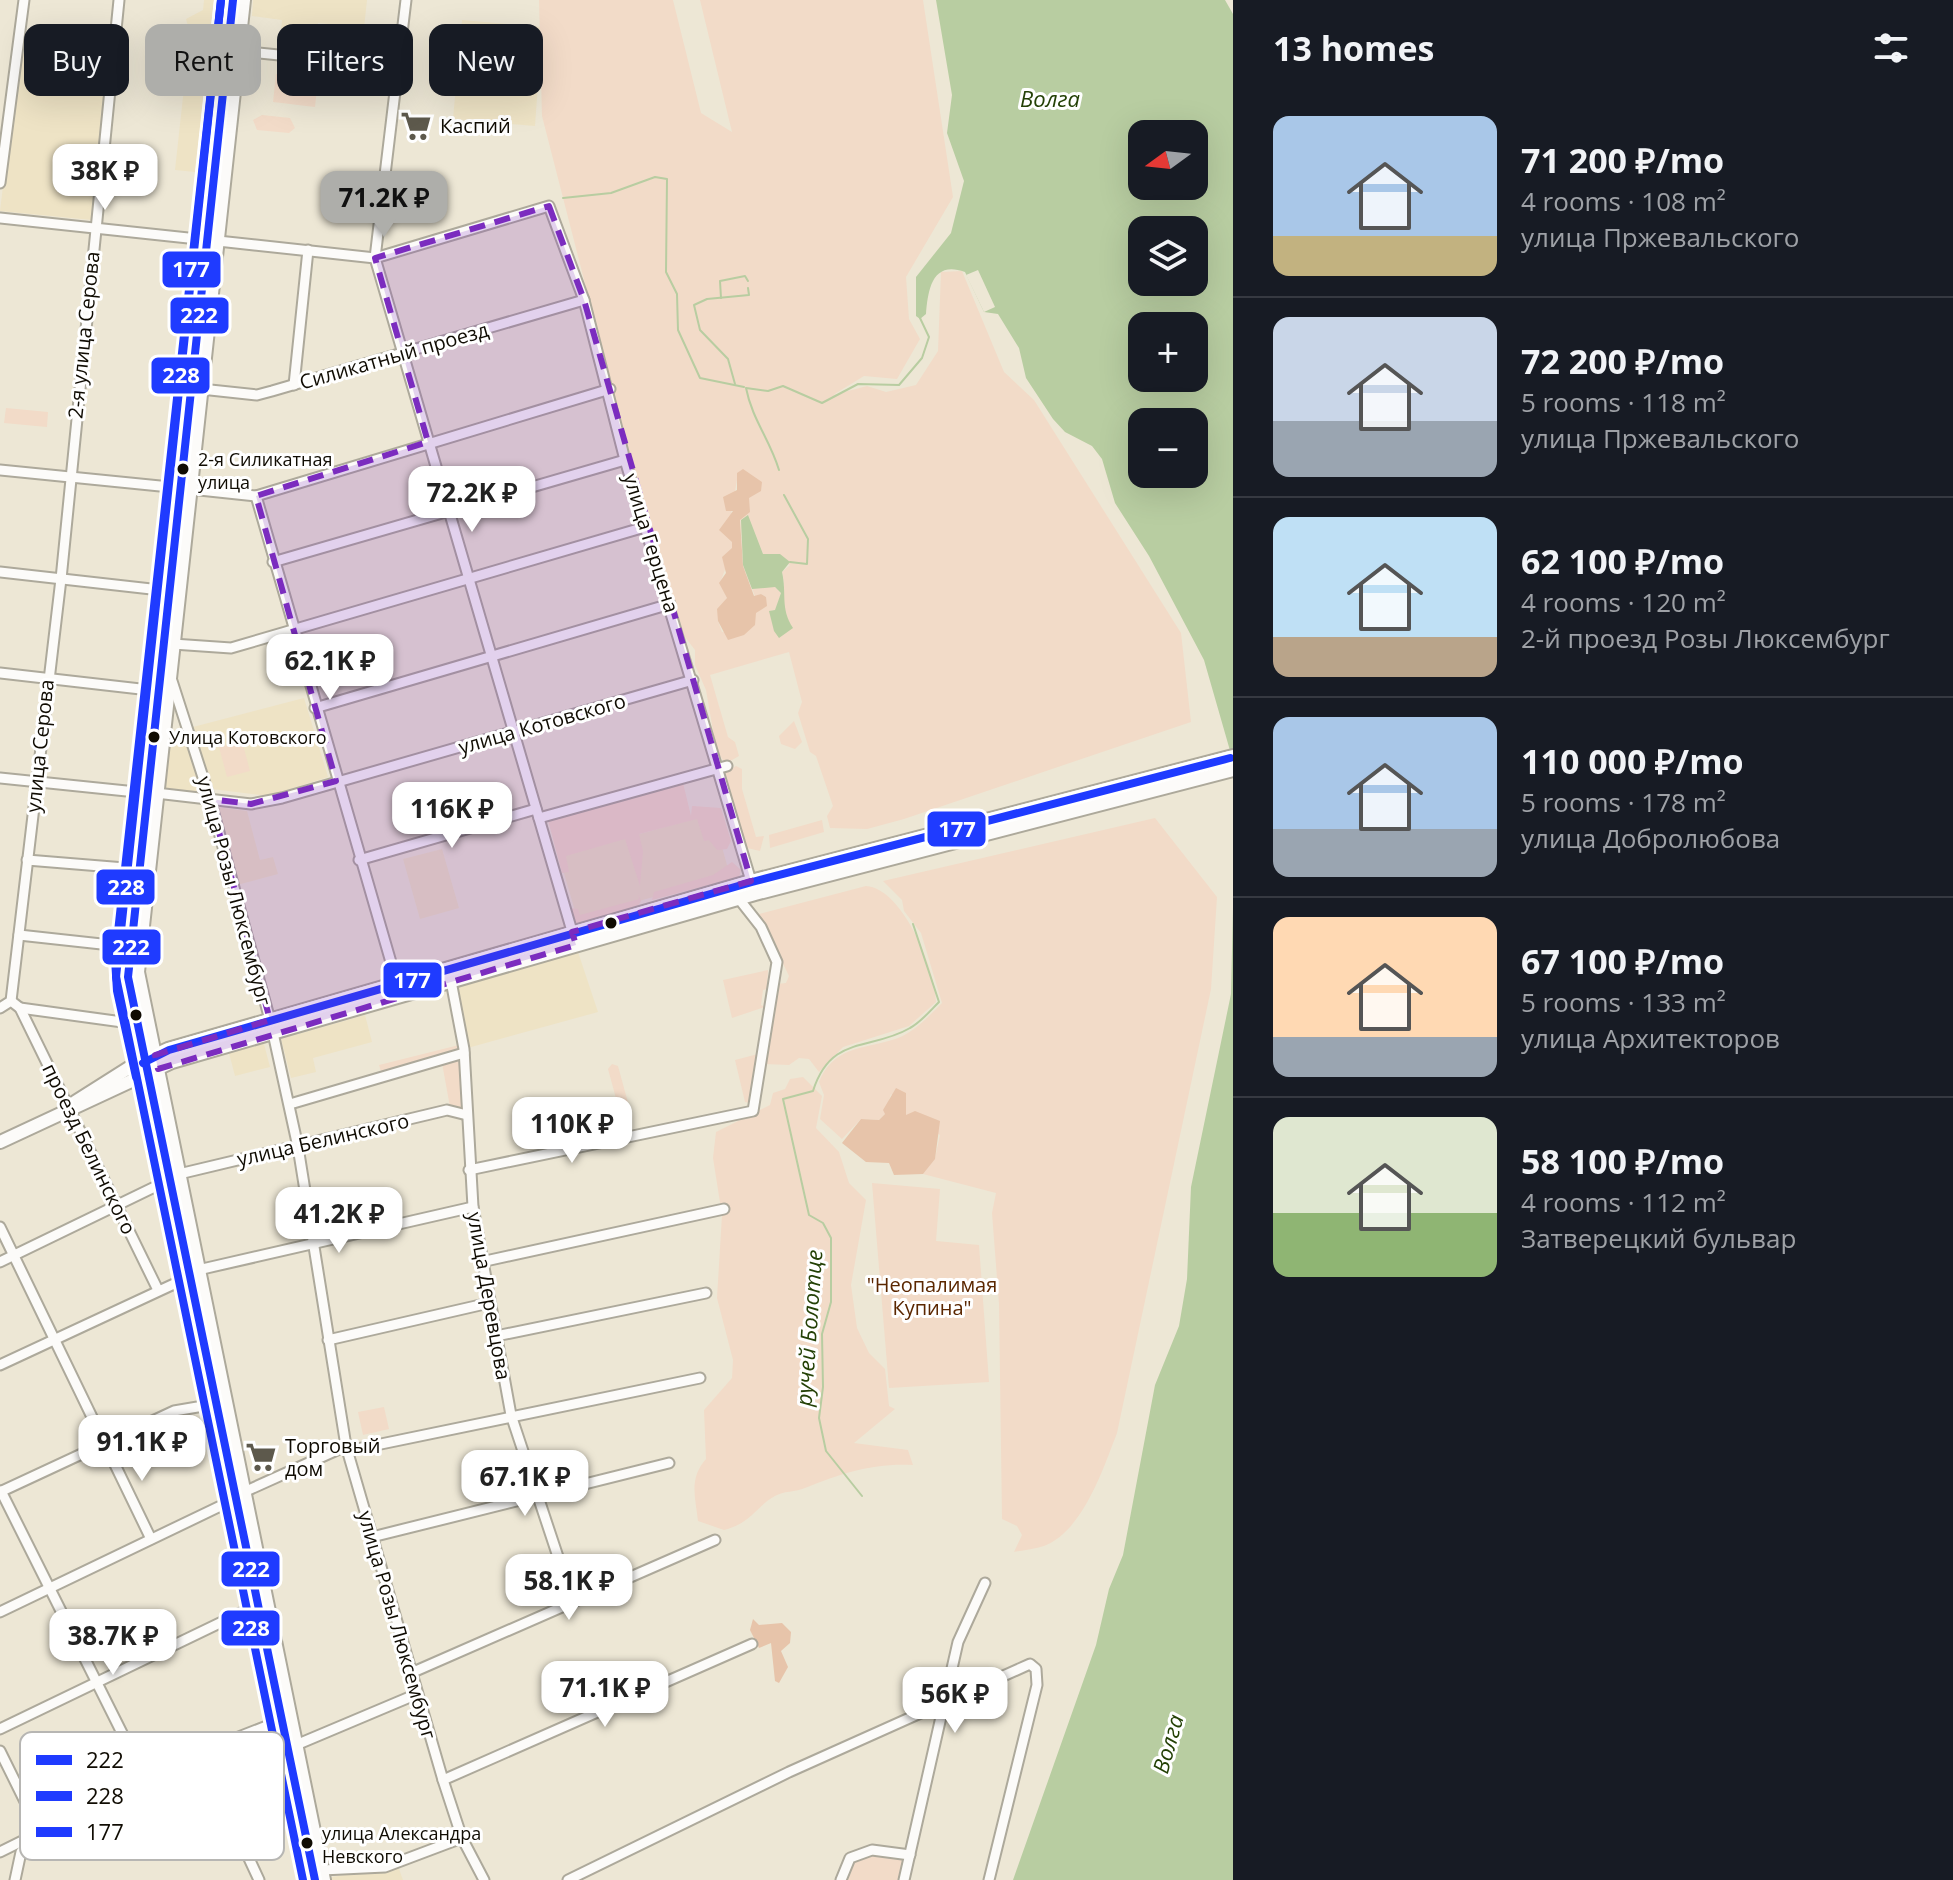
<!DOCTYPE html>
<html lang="en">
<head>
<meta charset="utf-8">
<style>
	:root { --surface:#171b24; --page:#20242c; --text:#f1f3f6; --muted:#9ea1a6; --line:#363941; --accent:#aeaeaa }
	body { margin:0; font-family:"Open Sans",sans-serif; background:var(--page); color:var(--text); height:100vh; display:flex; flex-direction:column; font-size:30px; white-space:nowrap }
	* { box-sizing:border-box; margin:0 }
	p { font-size:26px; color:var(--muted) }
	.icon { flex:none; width:44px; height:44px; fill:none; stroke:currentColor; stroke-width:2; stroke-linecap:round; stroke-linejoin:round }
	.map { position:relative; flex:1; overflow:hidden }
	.side { display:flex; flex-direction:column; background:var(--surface); width:720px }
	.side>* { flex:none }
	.hud { position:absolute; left:24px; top:24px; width:760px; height:72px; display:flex; gap:16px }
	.needle { width:52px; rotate:255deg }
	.tools { position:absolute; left:1128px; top:120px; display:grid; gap:16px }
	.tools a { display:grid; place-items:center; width:80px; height:80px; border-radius:16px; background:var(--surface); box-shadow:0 8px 32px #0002; font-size:40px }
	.price { position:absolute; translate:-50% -68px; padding:0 18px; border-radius:16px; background:#fff; color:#222; font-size:26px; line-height:52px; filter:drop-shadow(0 2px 4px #0008) }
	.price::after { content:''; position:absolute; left:50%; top:48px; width:24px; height:18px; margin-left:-12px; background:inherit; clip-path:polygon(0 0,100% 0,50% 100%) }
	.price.selected { background:var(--accent); color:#111 }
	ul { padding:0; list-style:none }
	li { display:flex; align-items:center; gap:24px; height:200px; padding:0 40px }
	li+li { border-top:2px solid var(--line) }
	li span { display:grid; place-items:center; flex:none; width:224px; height:160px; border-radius:16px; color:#555 }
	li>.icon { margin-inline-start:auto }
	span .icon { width:96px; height:96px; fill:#fffc; stroke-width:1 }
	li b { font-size:34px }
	h2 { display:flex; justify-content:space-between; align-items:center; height:96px; padding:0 40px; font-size:34px }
	.chip { padding:0 28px; border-radius:16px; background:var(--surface); box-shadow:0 8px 32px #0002; font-size:28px; line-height:72px }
	.chip.selected { background:var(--accent); color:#111 }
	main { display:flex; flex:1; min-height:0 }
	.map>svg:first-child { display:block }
	.built { fill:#eee3c5 }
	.green { fill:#f2dbc8; fill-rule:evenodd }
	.forest { fill:#e7c4aa }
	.water { fill:#b8cda1; fill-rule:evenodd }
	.pier { fill:#ede7d5 }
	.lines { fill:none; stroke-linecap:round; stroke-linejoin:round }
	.stream { stroke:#b8cda1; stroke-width:2 }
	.minor-casing { stroke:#ada99b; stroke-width:13 }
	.major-casing { stroke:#ada99b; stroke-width:16 }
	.minor { stroke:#fcfbf9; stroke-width:9 }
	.major { stroke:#fcfbf9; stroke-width:12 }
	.bus-1-casing { stroke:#fff; stroke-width:14 }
	.bus-2-casing { stroke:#fff; stroke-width:14 }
	.bus-3-casing { stroke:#fff; stroke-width:14 }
	.bus-1 { stroke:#1f3bff; stroke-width:8 }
	.bus-2 { stroke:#1f3bff; stroke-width:8 }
	.bus-3 { stroke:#1f3bff; stroke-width:8 }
	.marked { fill:#7b2cbf; fill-opacity:0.2; stroke:#7b2cbf; stroke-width:6; stroke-dasharray:16 10; stroke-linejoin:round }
	.bus-dot { fill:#100c03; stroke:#fff; stroke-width:3 }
	.labels { text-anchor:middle; stroke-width:6; stroke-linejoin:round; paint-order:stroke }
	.bus-label { font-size:18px; fill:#100c03; stroke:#fff; text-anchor:start }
	.poi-label { font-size:20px; fill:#100c03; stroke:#fff; text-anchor:start }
	.street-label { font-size:20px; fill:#100c03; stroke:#fff }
	.park-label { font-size:20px; fill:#5b2700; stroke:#fff }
	.water-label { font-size:22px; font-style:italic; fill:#244106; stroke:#fff }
	.key { fill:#fff; stroke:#b7b6b3; stroke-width:2 }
	.key-label { font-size:22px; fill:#100c03 }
	.line-badge { stroke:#fff; stroke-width:3 }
	.badge-label { font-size:22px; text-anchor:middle; font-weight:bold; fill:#fff }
</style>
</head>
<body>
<main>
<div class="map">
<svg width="1233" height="1880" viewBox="0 0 1233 1880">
	<rect width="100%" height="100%" fill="#ede7d5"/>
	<!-- built -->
	<g class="built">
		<polygon points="204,0 223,0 205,173 175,170 190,33 186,19 203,10"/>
		<polygon points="253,0 367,0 364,28 318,23 314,55 279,51 282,20 252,16"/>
		<polygon points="462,20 542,27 535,126 453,119"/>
		<polygon points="19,53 110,60 92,220 0,211"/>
		<polygon points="304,698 328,777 268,796 212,789 193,727"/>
		<polygon points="187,735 205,793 164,788 170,736"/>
		<polygon points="216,807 247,811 260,860 273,857 278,874 237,885"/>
		<polygon points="713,814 730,876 577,918 559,856"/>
		<polygon points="442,849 459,908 420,919 403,859"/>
		<polygon points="578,952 598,1012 464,1049 453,987"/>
		<polygon points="365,1015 372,1042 313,1058 316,1072 291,1078 281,1039"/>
		<polygon points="264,1044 270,1067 235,1076 229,1053"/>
		<polygon points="398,1866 403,1880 332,1880 332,1877"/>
	</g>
	<!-- green -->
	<g class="green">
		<path d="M539 0H673L701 113 732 132 700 0H923L953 197 906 277 909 319 920 339 897 379 864 376 833 395 867 386 886 392 916 385 938 351 941 272 962 271 1004 372 1034 400 1181 633 1191 722 904 819 867 829 830 828 827 816 833 806 816 756 810 752 798 713 802 702 789 652 710 675 728 737 735 742 739 756 725 764 716 748 706 690 695 665V650L685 637 636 482 542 116ZM738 474 743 566 755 596 761 594 766 597V606L755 613 747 629 722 632 718 621 727 598 720 583 733 548 730 520ZM748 515 763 554 790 565 782 572C786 588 782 600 785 616L770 611 776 610 781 593 775 587Z"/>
		<polygon points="468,24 533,30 532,46 467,40"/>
		<polygon points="276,74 318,79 315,107 273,102"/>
		<polygon points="262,115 290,118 295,128 289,133 257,130 253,120"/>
		<polygon points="6,408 48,412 47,427 4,423"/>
		<polygon points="794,721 802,742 795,749 781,744 779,736"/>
		<polygon points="242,741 250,771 227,777 219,747"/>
		<polygon points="736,766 742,769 742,789 756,837 764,836 760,851 747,848 725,773"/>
		<polygon points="680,783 683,783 691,816 692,806 721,808 731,841 727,849 717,850 709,840 704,841 697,819 639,834 643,851 640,886 625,839 566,856 569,872 562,873 548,820"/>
		<path d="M1155 818 1217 897 1211 989 1117 1433C1103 1469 1083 1531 1044 1546 1035 1549 1024 1550 1014 1552L1022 1535 1017 1526 1002 1519 999 1304 992 1213 996 1193 923 1174 935 1158 940 1135 906 1116 891 1094 885 1114 879 1120 861 1119 842 1139 820 1119 824 1095 819 1082C833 1047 862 1049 892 1040 913 1034 927 1018 942 1003L921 933 904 911 902 900 883 881Z"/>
		<polygon points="822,820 824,832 770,848 769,835"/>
		<polygon points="732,862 741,870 739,877 652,900 654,892 713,875"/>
		<path d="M866 886C902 888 936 969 936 1002L909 1026 843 1047 819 1072 809 1059 799 1058 789 1065 764 1064 777 984 786 983 789 976 759 914Z"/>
		<polygon points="638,893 641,901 638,906 577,923 571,921 570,908 578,909 580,915 639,899"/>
		<polygon points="768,970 767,989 763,990 761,1005 765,1007 732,1018 723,980"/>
		<polygon points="459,1045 461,1052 383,1078 379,1065"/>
		<polygon points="758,1054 749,1103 745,1102 735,1060"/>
		<polygon points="461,1056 463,1107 459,1110 450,1107 442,1063"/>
		<polygon points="612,1064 618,1066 630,1110 626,1117 620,1113 608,1069"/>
		<path d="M803 1077 822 1096 816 1128 839 1152 849 1183 866 1200 851 1285 857 1328 869 1353 885 1369 889 1406 895 1409 854 1443 908 1450 913 1465C872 1463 843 1473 805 1488 796 1492 783 1491 775 1496 755 1507 753 1522 724 1530L698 1521C695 1496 689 1478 706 1459L704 1410 732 1378 733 1360 717 1298 722 1215 713 1158 716 1132 770 1105 773 1093 785 1089 790 1079Z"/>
		<polygon points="872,1183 940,1189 936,1241 979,1245 989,1382 889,1388"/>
		<polygon points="384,1407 389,1429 363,1435 358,1412"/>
		<path d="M877 1852 907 1859 903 1880H844C851 1862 858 1855 877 1852Z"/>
	</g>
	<!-- forest -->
	<g class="forest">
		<polygon points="743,469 762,482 761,491 749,498 750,512 740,520 743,566 754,596 761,594 766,597 767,606 756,613 755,625 744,635 728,640 718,621 717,609 727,598 719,583 726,573 722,557 732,548 732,542 719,530 733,511 726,511 723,497 737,490 737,473"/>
		<polygon points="896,1088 906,1093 906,1115 915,1111 940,1121 935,1159 923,1174 894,1175 889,1163 866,1162 842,1143 861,1119 879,1120 885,1114 883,1110"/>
		<polygon points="753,1619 759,1625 782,1623 791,1632 790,1643 781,1651 788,1667 779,1683 775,1681 771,1643 759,1648 750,1630"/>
	</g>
	<!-- water -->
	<g class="water">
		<path d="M936 0H1225L1233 14V761L1204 660 1149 556 1115 503 1102 459 1092 446 1065 432 1053 419 1026 378 1019 348 998 314 984 312 965 272C932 260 928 290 926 314L920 319 916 316V277L951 233 964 181 947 133 952 95ZM1142 134H1194V186H1142ZM1142 230H1194V282H1142ZM1142 326H1194V378H1142ZM1142 422H1194V474H1142Z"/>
		<path d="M748 515 763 554H780L790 562 782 572C787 594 780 608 793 628L779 638 774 631 769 611 775 610 781 593 775 587 752 589 743 565 741 520Z"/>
		<polygon points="1233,907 1233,1880 1013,1880 1096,1645 1109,1589 1123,1555 1155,1385 1179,1326 1187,1279 1191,1187 1231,994"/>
	</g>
	<!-- pier -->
	<polygon class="pier" points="978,270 995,307 984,312 966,275"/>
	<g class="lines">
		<!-- stream -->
		<g class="stream">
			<polyline points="563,198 611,193 655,177 667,179 666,272 677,294 678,330 700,378 744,387"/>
			<polyline points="721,298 720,281 745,276 748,281"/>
			<polyline points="735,384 728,359 700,330 694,305 707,299 749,295 748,288"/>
			<path d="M779 470C770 440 752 419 746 388L768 391 783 386 822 403 858 384 899 385 922 358 929 337 920 318"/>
			<polyline points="784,495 808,539 807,564 790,562"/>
			<path d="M862 1496 826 1451 819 1418 823 1387 822 1334 831 1302V1238L823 1223 809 1215 783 1099 813 1091C831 1034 871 1051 910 1028 921 1022 930 1011 939 1002L913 924"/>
		</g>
		<!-- minor casing -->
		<g class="minor-casing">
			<g id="minor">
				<polyline points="406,0 375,258 574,938"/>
				<polyline points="239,51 398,67"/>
				<polyline points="0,183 24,0"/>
				<polyline points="0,218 207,240"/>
				<polyline points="218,241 375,258 549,206 584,300 625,460 751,881"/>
				<polyline points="294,385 308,250"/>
				<polyline points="201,389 257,395 272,391 584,300"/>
				<polyline points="0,470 180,488"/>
				<polyline points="190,489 256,496 610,389"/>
				<polyline points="256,496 397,983"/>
				<polyline points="273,562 625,460"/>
				<polyline points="0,572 169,591"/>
				<polyline points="173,644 231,648 645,527"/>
				<polyline points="0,673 158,691"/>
				<polyline points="172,681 210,799 270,1020"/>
				<polyline points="315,708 670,604"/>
				<polyline points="0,778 146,793"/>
				<polyline points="156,793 251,804 282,798 693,680"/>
				<polyline points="539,818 727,766"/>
				<polyline points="27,860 137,869"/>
				<polyline points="359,860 536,809"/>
				<polyline points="19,935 129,947"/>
				<polyline points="451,981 464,1049 473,1207 511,1415 573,1602"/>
				<polyline points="11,1001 20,1008 158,1290"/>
				<polyline points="0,1008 11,1001 61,579 119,0"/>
				<polyline points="20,1008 137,1024"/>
				<polyline points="273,1033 298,1147 346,1446 443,1780 462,1838 484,1880"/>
				<polyline points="290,1104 464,1053"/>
				<polyline points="469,1170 753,1111 777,962 761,927 739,899"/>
				<polyline points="179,1174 447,1110 467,1115"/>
				<polyline points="0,1227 151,1539"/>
				<polyline points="0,1262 169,1180"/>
				<polyline points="481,1262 724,1209"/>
				<polyline points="198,1270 473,1207"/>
				<polyline points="496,1336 706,1293"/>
				<polyline points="328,1340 489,1303"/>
				<polyline points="0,1365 189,1277"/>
				<polyline points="347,1451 700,1378"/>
				<polyline points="1,1491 145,1779"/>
				<polyline points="0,1492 174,1411 215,1404"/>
				<polyline points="244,1492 346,1446"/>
				<polyline points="372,1537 669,1463"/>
				<polyline points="0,1612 235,1499"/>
				<polyline points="411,1673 715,1540"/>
				<polyline points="0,1729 257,1605"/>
				<polyline points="296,1745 417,1694"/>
				<polyline points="208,1749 212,1779 259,1880"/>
				<polyline points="0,1751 40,1832 21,1852 15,1880"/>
				<polyline points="443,1780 752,1644"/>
				<polyline points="0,1852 208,1749 282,1720"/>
				<polyline points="322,1870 385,1867 462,1838"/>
				<polyline points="568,1880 789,1772 1030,1664 1036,1669 1037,1685 989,1880"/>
				<polyline points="841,1880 850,1858 872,1850 910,1855"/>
				<polyline points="904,1880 958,1642 985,1583"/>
			</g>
		</g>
		<!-- major casing -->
		<g class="major-casing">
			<g id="major">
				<polyline points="233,0 128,977 315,1880"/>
				<polyline points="244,0 138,972 324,1880"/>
				<polyline points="75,1102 135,1064 168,1049 751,881 1233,756"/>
				<polyline points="0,1142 172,1062 755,894 1233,770"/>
			</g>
		</g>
		<!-- minor -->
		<use href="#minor" class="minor"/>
		<!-- major -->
		<use href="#major" class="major"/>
		<!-- bus-1 casing -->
		<g class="bus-1-casing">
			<polyline id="bus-1" points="233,0 128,977 315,1880"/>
		</g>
		<!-- bus-2 casing -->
		<g class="bus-2-casing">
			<polyline id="bus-2" points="221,0 116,977 303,1880"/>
		</g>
		<!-- bus-3 casing -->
		<g class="bus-3-casing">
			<g id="bus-3">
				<polyline points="143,1063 169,1050 752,882 1230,758"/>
				<polyline points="136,1077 117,991 115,959 221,0"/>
			</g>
		</g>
		<!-- bus-1 -->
		<use href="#bus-1" class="bus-1"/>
		<!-- bus-2 -->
		<use href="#bus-2" class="bus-2"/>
		<!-- bus-3 -->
		<use href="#bus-3" class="bus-3"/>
	</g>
	<!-- marked area -->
	<path class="marked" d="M549 206 584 300 751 881 572 932 576 945 158 1069 155 1055 270 1020 210 799 251 804 336 781 256 496 428 442 375 258Z"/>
	<!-- icons -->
	<defs>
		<g id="supermarket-bare" transform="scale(2.4)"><path d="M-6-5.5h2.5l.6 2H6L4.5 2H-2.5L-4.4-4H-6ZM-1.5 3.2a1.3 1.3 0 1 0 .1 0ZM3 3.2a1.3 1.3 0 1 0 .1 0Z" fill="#5d594c" stroke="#fff" stroke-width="2.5" paint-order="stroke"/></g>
	</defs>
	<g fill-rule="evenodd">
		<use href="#supermarket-bare" x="416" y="126"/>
		<use href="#supermarket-bare" x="261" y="1457"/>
	</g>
	<!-- markers -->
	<g class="bus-dot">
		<circle cx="183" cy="469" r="7"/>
		<circle cx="154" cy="737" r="7"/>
		<circle cx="611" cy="923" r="7"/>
		<circle cx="136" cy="1015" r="7"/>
		<circle cx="307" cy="1843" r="7"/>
	</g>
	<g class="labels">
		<!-- bus labels -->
		<g class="bus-label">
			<text x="198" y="466">2-я Силикатная<tspan x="198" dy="23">улица</tspan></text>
			<text x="169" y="744">Улица Котовского</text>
			<text x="322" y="1840">улица Александра<tspan x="322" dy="23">Невского</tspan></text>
		</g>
		<!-- poi labels -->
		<g class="poi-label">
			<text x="440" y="133">Каспий</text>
			<text x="285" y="1453">Торговый<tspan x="285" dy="23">дом</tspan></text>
		</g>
		<!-- street labels -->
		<g class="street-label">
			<text transform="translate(84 335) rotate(-84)" y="7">2-я улица Серова</text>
			<text transform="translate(394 356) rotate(-16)" y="7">Силикатный проезд</text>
			<text transform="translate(651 543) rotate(73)" y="7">улица Герцена</text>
			<text transform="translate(542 724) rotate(-16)" y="7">улица Котовского</text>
			<text transform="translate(40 746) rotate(-84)" y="7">улица Серова</text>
			<text transform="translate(234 891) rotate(75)" y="7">улица Розы Люксембург</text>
			<text transform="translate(323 1140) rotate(-13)" y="7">улица Белинского</text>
			<text transform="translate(89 1149) rotate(64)" y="7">проезд Белинского</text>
			<text transform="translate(489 1296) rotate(80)" y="7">улица Деревцова</text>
			<text transform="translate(397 1625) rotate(74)" y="7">улица Розы Люксембург</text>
		</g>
		<!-- park labels -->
		<g class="park-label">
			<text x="932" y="1292">"Неопалимая<tspan x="932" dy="23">Купина"</tspan></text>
		</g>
		<!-- water labels -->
		<g class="water-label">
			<text x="1050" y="107">Волга</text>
			<text transform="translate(809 1328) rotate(-86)" y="8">ручей Болотце</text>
			<text transform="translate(1168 1744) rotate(-74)" y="8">Волга</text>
		</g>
	</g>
	<!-- legend -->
	<rect x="20" y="1732" width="264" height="128" rx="12" class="key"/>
	<rect x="36" y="1755" width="36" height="10" fill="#1f3bff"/>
	<rect x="36" y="1791" width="36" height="10" fill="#1f3bff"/>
	<rect x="36" y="1827" width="36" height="10" fill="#1f3bff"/>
	<g class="key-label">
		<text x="86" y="1768">222</text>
		<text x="86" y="1804">228</text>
		<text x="86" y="1840">177</text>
	</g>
	<g class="line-badge">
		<rect x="161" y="250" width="61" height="39" rx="8" fill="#1f3bff"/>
		<rect x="169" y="296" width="61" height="39" rx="8" fill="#1f3bff"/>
		<rect x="150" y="356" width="61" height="39" rx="8" fill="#1f3bff"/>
		<rect x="926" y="810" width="61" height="38" rx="8" fill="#1f3bff"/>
		<rect x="95" y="868" width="61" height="38" rx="8" fill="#1f3bff"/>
		<rect x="101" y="928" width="61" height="38" rx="8" fill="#1f3bff"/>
		<rect x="382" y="961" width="61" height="38" rx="8" fill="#1f3bff"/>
		<rect x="220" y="1550" width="61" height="38" rx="8" fill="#1f3bff"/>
		<rect x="220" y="1609" width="61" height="38" rx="8" fill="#1f3bff"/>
	</g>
	<g class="badge-label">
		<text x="191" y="277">177</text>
		<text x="199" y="323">222</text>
		<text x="181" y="383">228</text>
		<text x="957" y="837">177</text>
		<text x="126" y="895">228</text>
		<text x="131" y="955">222</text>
		<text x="412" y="988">177</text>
		<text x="251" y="1577">222</text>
		<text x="251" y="1636">228</text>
	</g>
</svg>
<div class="tools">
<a><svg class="needle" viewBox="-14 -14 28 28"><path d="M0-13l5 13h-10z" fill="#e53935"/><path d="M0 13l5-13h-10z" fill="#9ea1a6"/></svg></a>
<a><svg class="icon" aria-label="layers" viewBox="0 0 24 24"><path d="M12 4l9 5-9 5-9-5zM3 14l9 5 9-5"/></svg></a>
<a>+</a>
<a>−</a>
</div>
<b class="price" style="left:105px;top:212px">38K ₽</b>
<b class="price selected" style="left:384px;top:239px">71.2K ₽</b>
<b class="price" style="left:472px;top:534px">72.2K ₽</b>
<b class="price" style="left:330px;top:702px">62.1K ₽</b>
<b class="price" style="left:452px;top:850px">116K ₽</b>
<b class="price" style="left:572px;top:1165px">110K ₽</b>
<b class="price" style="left:339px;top:1255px">41.2K ₽</b>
<b class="price" style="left:142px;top:1483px">91.1K ₽</b>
<b class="price" style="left:525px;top:1518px">67.1K ₽</b>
<b class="price" style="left:569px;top:1622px">58.1K ₽</b>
<b class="price" style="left:113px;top:1677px">38.7K ₽</b>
<b class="price" style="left:605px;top:1729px">71.1K ₽</b>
<b class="price" style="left:955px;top:1735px">56K ₽</b>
<div class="hud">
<a class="chip">Buy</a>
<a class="chip selected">Rent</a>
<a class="chip">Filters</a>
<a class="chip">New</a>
</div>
</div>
<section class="side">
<h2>13 homes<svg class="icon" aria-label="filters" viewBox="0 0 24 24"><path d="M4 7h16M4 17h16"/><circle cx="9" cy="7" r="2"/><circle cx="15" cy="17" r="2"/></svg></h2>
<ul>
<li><span style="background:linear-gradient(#a9c7e8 75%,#c2b280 0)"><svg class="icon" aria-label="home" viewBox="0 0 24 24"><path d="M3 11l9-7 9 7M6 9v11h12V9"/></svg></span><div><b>71 200 ₽/mo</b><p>4 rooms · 108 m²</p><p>улица Пржевальского</p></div></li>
<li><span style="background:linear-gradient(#c9d6e8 65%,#9aa5b1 0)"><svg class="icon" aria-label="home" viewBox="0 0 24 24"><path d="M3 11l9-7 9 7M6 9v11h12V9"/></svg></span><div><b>72 200 ₽/mo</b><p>5 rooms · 118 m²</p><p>улица Пржевальского</p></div></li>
<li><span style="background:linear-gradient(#bfe0f5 75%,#b9a48a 0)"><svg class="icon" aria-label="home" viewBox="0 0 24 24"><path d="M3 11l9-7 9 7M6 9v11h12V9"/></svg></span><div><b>62 100 ₽/mo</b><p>4 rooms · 120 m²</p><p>2-й проезд Розы Люксембург</p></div></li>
<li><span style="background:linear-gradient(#a9c7e8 70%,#9aa5b1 0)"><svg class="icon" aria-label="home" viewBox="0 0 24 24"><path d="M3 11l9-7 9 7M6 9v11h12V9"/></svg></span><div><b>110 000 ₽/mo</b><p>5 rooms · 178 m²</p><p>улица Добролюбова</p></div></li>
<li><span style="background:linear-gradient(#ffd9b3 75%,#9aa5b1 0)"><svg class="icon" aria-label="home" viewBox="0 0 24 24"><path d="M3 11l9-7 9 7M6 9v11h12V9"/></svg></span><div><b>67 100 ₽/mo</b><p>5 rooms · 133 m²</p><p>улица Архитекторов</p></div></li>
<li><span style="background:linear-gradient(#dfe7d0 60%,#8fb573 0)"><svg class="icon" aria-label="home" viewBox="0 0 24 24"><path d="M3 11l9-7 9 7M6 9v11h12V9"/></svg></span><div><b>58 100 ₽/mo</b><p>4 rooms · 112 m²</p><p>Затверецкий бульвар</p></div></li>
</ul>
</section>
</main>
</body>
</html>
